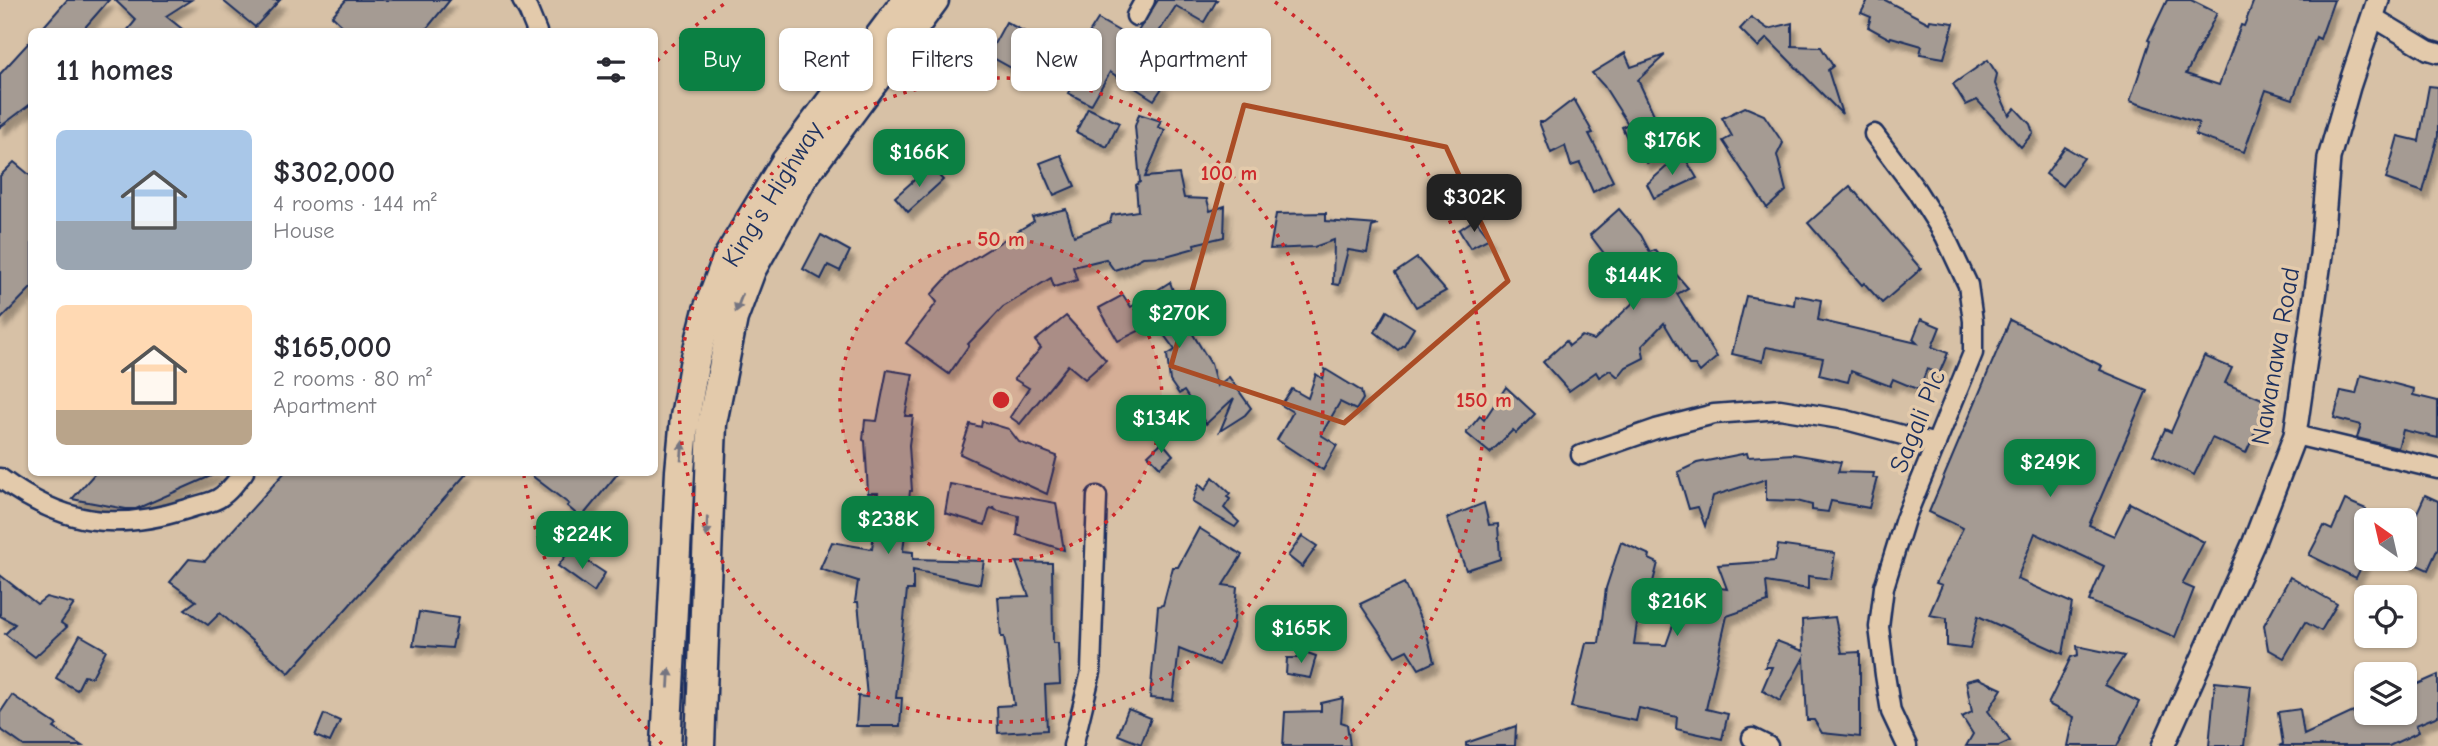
<!DOCTYPE html>
<html lang="en">
<head>
<meta charset="utf-8">
<style>
	:root { --surface:#fff; --page:#f7f7f7; --text:#2b2b33; --muted:#7c7c81; --accent:#0b8043 }
	body { margin:0; font-family:"Comic Neue",sans-serif; background:var(--page); color:var(--text); height:100vh; display:flex; flex-direction:column; font-size:26px; white-space:nowrap }
	* { box-sizing:border-box; margin:0 }
	p { font-size:23px; color:var(--muted) }
	.icon { flex:none; width:38px; height:38px; fill:none; stroke:currentColor; stroke-width:2; stroke-linecap:round; stroke-linejoin:round }
	.map { position:relative; flex:1; overflow:hidden }
	.details { position:absolute; left:28px; top:28px; width:630px; height:448px; display:flex; flex-direction:column; background:var(--surface); border-radius:10px; box-shadow:0 2px 5px #0004 }
	.details>* { flex:none }
	.guide { position:absolute; left:679px; top:28px; width:665px; height:63px; display:flex; gap:14px }
	.needle { width:46px; rotate:326deg }
	.controls { position:absolute; left:2354px; top:508px; display:grid; gap:14px }
	.controls a { display:grid; place-items:center; width:63px; height:63px; border-radius:10px; background:var(--surface); box-shadow:0 2px 5px #0004; font-size:35px }
	.price { position:absolute; translate:-50% -60px; padding:0 16px; border-radius:14px; background:var(--accent); color:#fff; font-size:23px; line-height:46px; filter:drop-shadow(0 2px 4px #0008) }
	.price::after { content:''; position:absolute; left:50%; top:42px; width:21px; height:16px; margin-left:-10px; background:inherit; clip-path:polygon(0 0,100% 0,50% 100%) }
	.price.selected { background:#222; color:#fff }
	ul { padding:0; list-style:none }
	li { display:flex; align-items:center; gap:21px; height:175px; padding:0 28px }
	li span { display:grid; place-items:center; flex:none; width:196px; height:140px; border-radius:10px; color:#555 }
	li>.icon { margin-inline-start:auto }
	span .icon { width:84px; height:84px; fill:#fffc; stroke-width:1 }
	li b { font-size:30px }
	h2 { display:flex; justify-content:space-between; align-items:center; height:84px; padding:0 28px; font-size:30px }
	.chip { padding:0 24px; border-radius:10px; background:var(--surface); box-shadow:0 2px 5px #0004; font-size:24px; line-height:63px }
	.chip.selected { background:var(--accent); color:#fff }
	.map>svg:first-child { display:block }
	.building { fill:#a59b93; stroke:#1b2f5e; stroke-width:2; filter:url(#shadow) }
	.lines { fill:none; stroke-linecap:round; stroke-linejoin:round }
	.minor-casing { stroke:#1b2f5e; stroke-width:23 }
	.tertiary-casing { stroke:#1b2f5e; stroke-width:26 }
	.trunk-casing { stroke:#1b2f5e; stroke-width:33 }
	.minor { stroke:#e3caab; stroke-width:18 }
	.tertiary { stroke:#e3caab; stroke-width:21 }
	.trunk { stroke:#e3caab; stroke-width:28 }
	.oneway { fill:#757581 }
	.marked { fill:none; stroke:#aa4c25; stroke-width:5; stroke-linejoin:round }
	.ring { fill:none; stroke:#cd282b; stroke-width:3.5; stroke-dasharray:3.5 7 }
	.labels { text-anchor:middle; stroke-width:7; stroke-linejoin:round; paint-order:stroke }
	.street-label { font-size:26px; fill:#1b2f5e; stroke:#e3caab }
	.centre { fill:#cd282b; stroke:#e3caab; stroke-width:3.5 }
	.ring-label { font-size:21px; text-anchor:middle; font-weight:bold; fill:#cd282b; stroke:#e3caab; stroke-width:7; stroke-linejoin:round; paint-order:stroke }
</style>
</head>
<body>
<div class="map">
<svg width="2438" height="746" viewBox="0 0 2438 746">
	<defs>
		<filter id="shadow"><feDropShadow dx="4.5" dy="8" stdDeviation="2" flood-color="#0004"/></filter>
	</defs>
	<rect width="100%" height="100%" fill="#d7c1a6"/>
	<filter id="ink" filterUnits="userSpaceOnUse"><feTurbulence type="fractalNoise" baseFrequency=".0143" numOctaves="2"/><feDisplacementMap in="SourceGraphic" scale="14" xChannelSelector="R" yChannelSelector="G"/><feConvolveMatrix kernelMatrix="1 2 1 2 8 2 1 2 1" color-interpolation-filters="sRGB"/></filter>
	<g filter="url(#ink)">
		<!-- building -->
		<g class="building">
			<polygon points="67,0 109,0 81,32 39,32"/>
			<polygon points="115,0 191,0 166,16 186,32 126,32 136,20"/>
			<polygon points="222,0 280,0 255,27"/>
			<polygon points="346,0 450,0 424,32 349,32 332,16"/>
			<polygon points="1158,0 1217,0 1204,22 1176,6 1143,56 1147,59 1140,70 1164,85 1154,100 1110,72 1091,105 1068,93 1091,52 1081,46 1098,19 1133,39"/>
			<polygon points="1868,0 1885,0 1929,23 1930,20 1954,23 1944,58 1920,54 1922,46 1891,37 1890,39 1868,27 1871,17 1861,13"/>
			<polygon points="2167,0 2191,0 2217,13 2186,74 2219,85 2241,25 2244,26 2254,0 2334,0 2320,39 2316,37 2293,99 2266,90 2244,152 2195,135 2199,123 2130,101 2150,41 2148,40"/>
			<polygon points="1751,17 1768,29 1792,23 1792,46 1821,47 1833,66 1828,70 1842,114 1767,38 1758,47 1740,29"/>
			<polygon points="1006,22 1042,41 1024,75 988,55"/>
			<polygon points="32,39 32,103 0,127 0,74"/>
			<polygon points="1625,53 1631,67 1665,55 1638,80 1671,151 1647,163 1638,147 1632,149 1622,127 1628,124 1604,86 1592,73"/>
			<polygon points="1988,60 1997,74 1995,84 2009,115 2015,108 2030,124 2033,133 2021,147 1977,100 1966,105 1953,84"/>
			<polygon points="2429,86 2438,87 2438,136 2423,192 2386,179 2398,136 2419,141"/>
			<polygon points="1574,99 1593,133 1589,134 1613,181 1593,192 1580,163 1571,166 1565,146 1551,153 1539,122 1544,122"/>
			<polygon points="1745,107 1764,115 1783,143 1777,155 1786,191 1767,208 1723,141 1732,136 1722,118"/>
			<polygon points="1088,108 1119,123 1107,147 1076,132"/>
			<polygon points="1139,114 1161,121 1158,127 1165,130 1145,177 1179,174 1184,198 1207,199 1210,211 1225,206 1224,237 1194,244 1195,248 1166,256 1143,257 1124,267 1114,270 1106,259 1073,267 1077,280 1054,287 1051,278 1003,307 968,344 969,345 949,374 906,343 937,302 931,295 952,272 1034,221 1032,217 1066,209 1074,236 1110,222 1112,215 1138,211 1136,185 1140,182 1135,126"/>
			<polygon points="2065,147 2084,158 2062,186 2046,174"/>
			<polygon points="1682,153 1697,178 1654,198 1647,184"/>
			<polygon points="1061,155 1075,186 1054,195 1040,163"/>
			<polygon points="14,162 32,177 32,287 0,320 0,176"/>
			<polygon points="930,166 943,180 908,212 895,197"/>
			<polygon points="1850,186 1921,269 1882,303 1864,283 1862,285 1808,223"/>
			<polygon points="1619,209 1641,235 1650,252 1655,250 1688,288 1677,294 1717,357 1700,372 1695,365 1689,365 1664,323 1642,346 1644,358 1626,367 1618,377 1610,370 1599,377 1596,372 1569,391 1543,362 1566,341 1569,346 1582,336 1594,340 1638,298 1590,235"/>
			<polygon points="1326,213 1326,221 1378,225 1372,227 1367,253 1348,250 1339,285 1333,284 1334,240 1314,247 1270,249 1276,214"/>
			<polygon points="1475,219 1490,238 1470,248 1459,230"/>
			<polygon points="821,235 850,251 840,271 828,265 821,279 803,269"/>
			<polygon points="1417,258 1446,291 1416,307 1395,273"/>
			<polygon points="1170,282 1175,296 1188,290 1198,304 1184,310 1191,325 1188,326 1211,364 1217,386 1229,377 1251,408 1245,415 1220,431 1234,398 1206,424 1184,391 1179,394 1170,381 1167,355 1175,350 1155,323 1118,341 1099,308 1123,295 1131,307"/>
			<polygon points="1795,295 1821,300 1818,320 1917,343 1913,339 1921,319 1940,327 1932,347 1948,353 1939,374 1927,369 1919,390 1893,379 1890,386 1851,371 1848,382 1819,375 1823,358 1766,347 1763,361 1732,354 1746,296 1794,305"/>
			<polygon points="1387,311 1414,328 1404,345 1398,350 1375,332"/>
			<polygon points="1066,316 1106,360 1085,379 1068,365 1020,424 1010,417 1029,388 1014,379 1041,348 1035,341"/>
			<polygon points="2010,320 2102,366 2100,370 2147,390 2089,525 2114,536 2130,503 2204,542 2182,584 2194,589 2175,637 2089,601 2104,566 2035,533 2017,579 2072,603 2063,654 1978,616 1970,649 1947,646 1947,618 1929,615 1942,585 1936,583 1963,528 1929,512"/>
			<polygon points="2204,356 2232,368 2225,383 2269,402 2246,453 2212,438 2194,475 2153,455 2165,429 2171,432"/>
			<polygon points="1325,369 1361,391 1363,399 1356,410 1340,402 1321,435 1337,445 1323,470 1277,440 1293,412 1281,405 1292,389 1308,398 1316,374 1323,379"/>
			<polygon points="887,370 913,374 905,416 913,416 909,445 912,491 910,491 903,551 913,552 913,559 984,561 980,584 913,570 913,590 907,590 896,698 902,698 900,726 856,726 858,696 867,697 858,602 855,602 858,581 820,569 832,542 872,549 878,493 868,493 865,441 863,440 865,420 877,421"/>
			<polygon points="2361,375 2414,389 2413,395 2438,401 2438,438 2403,430 2398,448 2357,438 2361,425 2334,418 2341,391 2356,394"/>
			<polygon points="1506,387 1535,414 1516,433 1513,430 1490,453 1466,433 1480,416 1484,420"/>
			<polygon points="982,421 1009,429 1019,442 1057,456 1047,494 960,454 970,424 981,427"/>
			<polygon points="1162,442 1173,455 1160,467 1148,455"/>
			<polygon points="1747,453 1748,457 1793,454 1841,462 1838,472 1874,473 1873,478 1877,478 1869,508 1831,501 1828,512 1812,510 1812,505 1797,501 1766,500 1766,479 1713,496 1705,526 1698,507 1689,509 1678,472 1697,463"/>
			<polygon points="96,472 220,472 136,509 126,509 72,499"/>
			<polygon points="285,472 468,472 289,673 220,613 208,625 185,609 196,601 170,582 189,559 205,561"/>
			<polygon points="527,472 619,472 581,518 567,506 569,504"/>
			<polygon points="1213,477 1230,493 1227,497 1230,499 1224,508 1239,522 1235,527 1192,502 1199,484 1205,490"/>
			<polygon points="950,484 1056,503 1064,550 1017,535 1019,516 995,510 994,506 994,509 990,508 985,525 945,513"/>
			<polygon points="2425,495 2438,501 2438,548 2428,570 2404,559 2404,525 2410,528"/>
			<polygon points="2345,500 2366,509 2366,557 2356,578 2309,555 2324,526 2332,530"/>
			<polygon points="1484,503 1489,525 1498,524 1500,559 1466,570 1447,518"/>
			<polygon points="1199,528 1242,555 1223,585 1237,587 1233,628 1219,665 1179,649 1173,700 1150,698 1158,606 1163,605 1173,567 1178,567"/>
			<polygon points="1302,536 1317,546 1302,567 1288,556"/>
			<polygon points="1621,542 1650,555 1649,559 1658,563 1650,593 1642,589 1634,644 1666,645 1688,583 1727,589 1718,565 1775,561 1778,545 1835,553 1831,579 1808,576 1808,589 1766,582 1768,602 1727,616 1706,709 1728,714 1722,739 1676,729 1677,717 1639,708 1636,721 1571,707 1586,643 1599,643 1606,588"/>
			<polygon points="570,550 605,573 594,592 558,566"/>
			<polygon points="1016,562 1052,563 1053,643 1058,643 1060,684 1045,685 1047,730 998,733 997,706 1014,705 1004,637 1001,637 998,597 1029,596"/>
			<polygon points="0,575 37,604 46,597 74,604 61,623 67,627 35,657 5,634 15,624 0,616"/>
			<polygon points="2290,577 2337,604 2321,631 2305,622 2284,658 2268,649 2264,625"/>
			<polygon points="1404,583 1427,634 1434,662 1419,669 1407,650 1395,656 1360,604"/>
			<polygon points="419,612 458,618 452,648 413,645"/>
			<polygon points="1835,617 1842,653 1860,652 1860,737 1822,733 1814,720 1807,720 1804,657 1780,701 1762,690 1772,667 1765,667 1777,641 1803,651 1802,620"/>
			<polygon points="80,635 106,650 92,677 84,676 77,690 56,678"/>
			<polygon points="2077,646 2124,656 2105,685 2139,702 2117,746 2068,746 2074,717 2048,704 2071,657 2078,655"/>
			<polygon points="1302,651 1316,656 1310,678 1286,674 1287,658 1298,658"/>
			<polygon points="2438,675 2438,716 2416,725 2419,732 2389,746 2279,746 2283,744 2278,712 2300,709 2304,735 2366,706 2366,712 2404,712 2404,690"/>
			<polygon points="1978,678 2002,689 1988,711 2010,741 1999,746 1966,746 1973,734 1962,717 1972,712 1966,681"/>
			<polygon points="2215,682 2251,686 2244,746 2209,746"/>
			<polygon points="12,695 57,725 54,728 82,746 24,746 0,729 0,713"/>
			<polygon points="1343,698 1341,722 1347,724 1350,746 1283,746 1285,712 1321,711 1321,703"/>
			<polygon points="1128,709 1151,718 1141,744 1118,735"/>
			<polygon points="324,714 340,721 330,742 315,736"/>
			<polygon points="1516,726 1515,746 1466,746 1466,743"/>
		</g>
		<g class="lines">
			<!-- minor casing -->
			<g class="minor-casing">
				<g id="minor">
					<polyline points="522,0 528,10 537,32"/>
					<polyline points="1136,16 1145,0"/>
					<polyline points="2373,17 2428,50 2438,53"/>
					<polyline points="1874,134 1916,190 1945,236 1968,285 1973,321 1973,353 1905,519 1884,587 1879,627 1885,675 1891,712 1907,746"/>
					<polyline points="2295,435 2438,469"/>
					<polyline points="1581,455 1656,429 1714,414 1780,409 1846,420 1936,444"/>
					<path d="M0 478C62 524 114 532 187 509 197 505 214 503 222 496 231 490 237 480 244 472"/>
					<polyline points="1752,738 1768,746"/>
					<polyline points="1073,746 1091,672 1097,496"/>
				</g>
			</g>
			<!-- tertiary casing -->
			<g class="tertiary-casing">
				<polyline id="tertiary" points="2163,746 2254,542 2295,435 2321,255 2329,158 2349,87 2378,0"/>
			</g>
			<!-- trunk casing -->
			<g class="trunk-casing">
				<g id="trunk">
					<polyline points="666,746 680,471 685,417 694,365 708,310 727,259 785,163 907,0"/>
					<polyline points="700,746 712,423 733,318 751,270 803,177 934,0"/>
				</g>
			</g>
			<!-- minor -->
			<use href="#minor" class="minor"/>
			<!-- tertiary -->
			<use href="#tertiary" class="tertiary"/>
			<!-- trunk -->
			<use href="#trunk" class="trunk"/>
		</g>
		<!-- one-way arrows -->
		<defs><path id="oneway-solid" d="M-6-.8H1V-3.2L6.5 0L1 3.2V.8H-6Z" transform="scale(1.75)"/></defs>
		<g class="oneway">
			<use href="#oneway-solid" transform="translate(739 303) rotate(111)"/>
			<use href="#oneway-solid" transform="translate(682 451) rotate(-85)"/>
			<use href="#oneway-solid" transform="translate(707 527) rotate(92)"/>
			<use href="#oneway-solid" transform="translate(669 678) rotate(-87)"/>
		</g>
	</g>
	<!-- marked area -->
	<path class="marked" d="M1244 105 1446 147 1508 281 1344 423 1171 366Z"/>
	<!-- distance rings -->
	<circle cx="1001" cy="400" r="161" fill="#cd282b" fill-opacity=".12"/>
	<g class="ring">
		<circle cx="1001" cy="400" r="161"/>
		<circle cx="1001" cy="400" r="322"/>
		<path d="M662 744A483 483 0 0 1 524 476M657 61A483 483 0 0 1 727 2M1275 2A483 483 0 0 1 1340 744"/>
	</g>
	<g class="labels">
		<!-- street labels -->
		<g class="street-label">
			<text transform="translate(772 194) rotate(-58)" y="9">King's Highway</text>
			<text transform="translate(2275 356) rotate(-80)" y="9">Nawanawa Road</text>
			<text transform="translate(1917 421) rotate(-68)" y="9">Sagali Plc</text>
		</g>
	</g>
	<circle cx="1001" cy="400" r="10" class="centre"/>
	<g class="ring-label">
		<text x="1229" y="180">100 m</text>
		<text x="1001" y="246">50 m</text>
		<text x="1484" y="407">150 m</text>
	</g>
</svg>
<div class="controls">
<a><svg class="needle" viewBox="-14 -14 28 28"><path d="M0-13l5 13h-10z" fill="#e53935"/><path d="M0 13l5-13h-10z" fill="#7c7c81"/></svg></a>
<a><svg class="icon" aria-label="locate" viewBox="0 0 24 24"><circle cx="12" cy="12" r="6"/><path d="M12 2v4M12 18v4M2 12h4M18 12h4"/></svg></a>
<a><svg class="icon" aria-label="layers" viewBox="0 0 24 24"><path d="M12 4l9 5-9 5-9-5zM3 14l9 5 9-5"/></svg></a>
</div>
<b class="price" style="left:1672px;top:177px">$176K</b>
<b class="price" style="left:919px;top:189px">$166K</b>
<b class="price selected" style="left:1474px;top:234px">$302K</b>
<b class="price" style="left:1633px;top:312px">$144K</b>
<b class="price" style="left:1179px;top:350px">$270K</b>
<b class="price" style="left:1161px;top:455px">$134K</b>
<b class="price" style="left:2050px;top:499px">$249K</b>
<b class="price" style="left:888px;top:556px">$238K</b>
<b class="price" style="left:582px;top:571px">$224K</b>
<b class="price" style="left:1677px;top:638px">$216K</b>
<b class="price" style="left:1301px;top:665px">$165K</b>
<div class="guide">
<a class="chip selected">Buy</a>
<a class="chip">Rent</a>
<a class="chip">Filters</a>
<a class="chip">New</a>
<a class="chip">Apartment</a>
</div>
<section class="details">
<h2>11 homes<svg class="icon" aria-label="filters" viewBox="0 0 24 24"><path d="M4 7h16M4 17h16"/><circle cx="9" cy="7" r="2"/><circle cx="15" cy="17" r="2"/></svg></h2>
<ul>
<li><span style="background:linear-gradient(#a9c7e8 65%,#9aa5b1 0)"><svg class="icon" aria-label="home" viewBox="0 0 24 24"><path d="M3 11l9-7 9 7M6 9v11h12V9"/></svg></span><div><b>$302,000</b><p>4 rooms · 144 m²</p><p>House</p></div></li>
<li><span style="background:linear-gradient(#ffd9b3 75%,#b9a48a 0)"><svg class="icon" aria-label="home" viewBox="0 0 24 24"><path d="M3 11l9-7 9 7M6 9v11h12V9"/></svg></span><div><b>$165,000</b><p>2 rooms · 80 m²</p><p>Apartment</p></div></li>
</ul>
</section>
</div>
</body>
</html>
